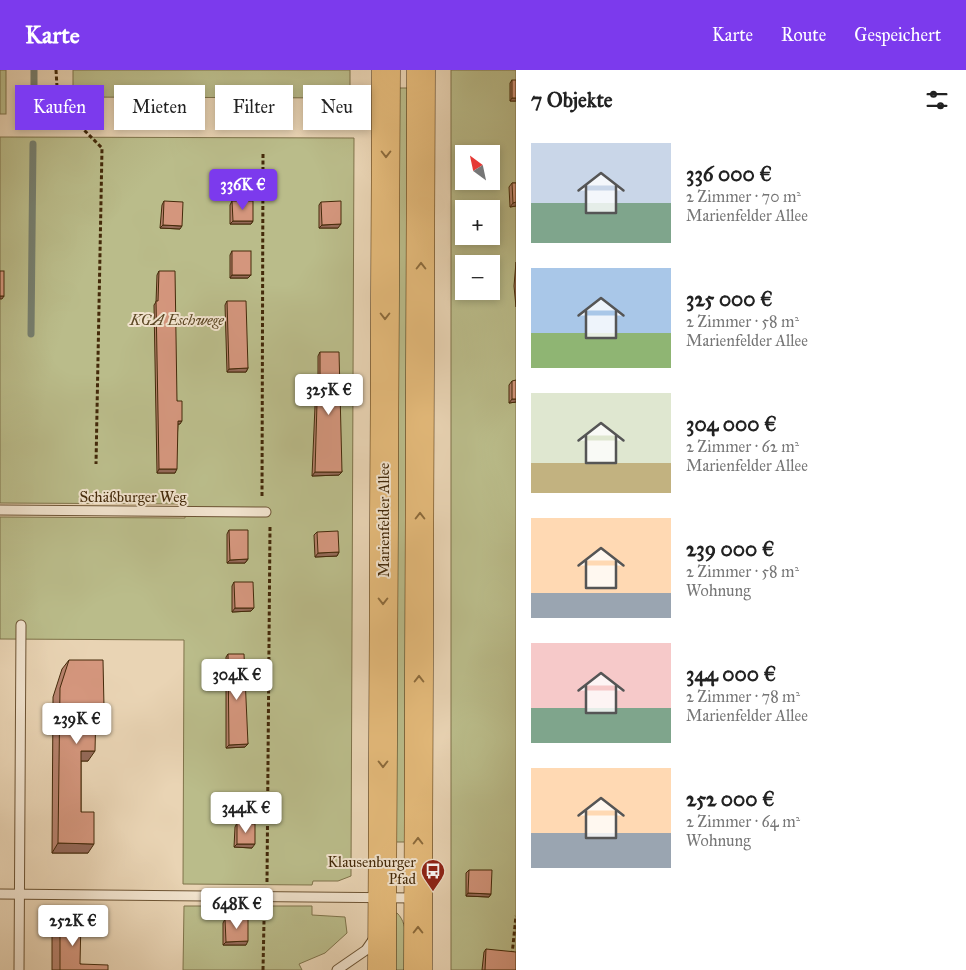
<!DOCTYPE html>
<html lang="de">
<head>
<meta charset="utf-8">
<style>
	:root { --surface:#fff; --page:#f6f6f6; --text:#222; --muted:#767676; --accent:#7c3aed }
	body { margin:0; font-family:"IM FELL Great Primer",serif; background:var(--page); color:var(--text); height:100vh; display:flex; flex-direction:column; font-size:19px; white-space:nowrap }
	* { box-sizing:border-box; margin:0 }
	p { font-size:16px; color:var(--muted) }
	.icon { flex:none; width:28px; height:28px; fill:none; stroke:currentColor; stroke-width:2; stroke-linecap:round; stroke-linejoin:round }
	.map { position:relative; flex:1; overflow:hidden }
	.details { display:flex; flex-direction:column; background:var(--surface); width:450px }
	.details>* { flex:none }
	.banner { position:absolute; left:15px; top:15px; width:425px; height:45px; display:flex; gap:10px }
	.needle { width:32px; rotate:327deg }
	.fabs { position:absolute; left:455px; top:75px; display:grid; gap:10px }
	.fabs a { display:grid; place-items:center; width:45px; height:45px; border-radius:0px; background:var(--surface); box-shadow:0 2px 8px #0003; font-size:25px }
	.price { position:absolute; translate:-50% -42px; padding:0 11px; border-radius:5px; background:#fff; color:#222; font-size:16px; line-height:32px; filter:drop-shadow(0 1px 2px #0008) }
	.price::after { content:''; position:absolute; left:50%; top:30px; width:15px; height:11px; margin-left:-8px; background:inherit; clip-path:polygon(0 0,100% 0,50% 100%) }
	.price.current { background:var(--accent); color:#fff }
	ul { padding:0; list-style:none }
	li { display:flex; align-items:center; gap:15px; height:125px; padding:0 15px }
	li span { display:grid; place-items:center; flex:none; width:140px; height:100px; border-radius:0px; color:#555 }
	li>.icon { margin-inline-start:auto }
	span .icon { width:60px; height:60px; fill:#fffc; stroke-width:1 }
	li b { font-size:21px }
	h2 { display:flex; justify-content:space-between; align-items:center; height:60px; padding:0 15px; font-size:21px }
	.chip { padding:0 18px; border-radius:0px; background:var(--surface); box-shadow:0 2px 8px #0003; font-size:18px; line-height:45px }
	.chip.current { background:var(--accent); color:#fff }
	header { display:flex; align-items:center; gap:30px; box-sizing:border-box; height:70px; padding:0 25px; background:var(--accent); color:#fff }
	header strong { font-size:24px }
	nav { display:flex; gap:28px; margin-inline-start:auto; font-size:18px }
	main { display:flex; flex:1; min-height:0 }
	.map>svg:first-child { display:block }
	.green { fill:#babc8a; stroke:#7f734a; fill-rule:evenodd }
	.lines { fill:none; stroke-linecap:round; stroke-linejoin:round }
	.stream { stroke:#767f6f; stroke-width:7 }
	.service-casing { stroke:#6d5434; stroke-width:11 }
	.primary-casing { stroke:#442a0a; stroke-width:29 }
	.path { stroke:#442a0a; stroke-width:3; stroke-dasharray:4 2.5; stroke-linecap:butt }
	.service { stroke:#f1e3ce; stroke-width:9 }
	.primary { stroke:#e4ba7a; stroke-width:28 }
	.wall { fill:#b6816c; stroke:#442a0a }
	.shaded-wall { fill:#946958; stroke:#442a0a }
	.building { fill:#d4967d; stroke:#442a0a }
	.oneway { stroke:#8c6b3c }
	.labels { text-anchor:middle; stroke-width:4; stroke-linejoin:round; paint-order:stroke }
	.park-label { font-size:15px; font-style:italic; fill:#5c4724; stroke:#f1e3ce }
	.street-label { font-size:15px; fill:#442a0a; stroke:#f1e3ce }
	.poi-label { font-size:15px; fill:#442a0a; stroke:#f1e3ce; text-anchor:end }
</style>
</head>
<body>
<header>
<strong>Karte</strong>
<nav><a>Karte</a><a>Route</a><a>Gespeichert</a></nav>
</header>
<main>
<div class="map">
<svg width="516" height="900" viewBox="0 0 516 900">
	<rect width="100%" height="100%" fill="#e9d4b4"/>
	<filter id="stains"><feTurbulence type="fractalNoise" baseFrequency=".004" numOctaves="4"/><feColorMatrix values="0 0 0 0 .2 0 0 0 0 .09 0 0 0 0 .02 0 0 0 .5 -.17"/></filter>
	<radialGradient id="worn" r=".72"><stop offset=".6" stop-color="#630" stop-opacity="0"/><stop offset="1" stop-color="#630" stop-opacity=".3"/></radialGradient>
	<!-- green -->
	<g class="green">
		<rect x="0" y="0" width="6" height="44"/>
		<polygon points="73,0 350,0 350,28 73,27"/>
		<path d="M451 0H516V900H451ZM464 84H491V111H464ZM464 139H491V166H464ZM464 194H491V221H464Z"/>
		<polygon points="397,18 409,18 406,772 394,772"/>
		<polygon points="0,67 354,68 351,806 338,811 313,811 312,815 183,814 184,570 0,569 0,447 185,448 185,434 0,433"/>
		<polygon points="184,836 312,836 312,845 345,847 347,863 325,883 299,894 302,900 183,900"/>
		<path d="M397 843C410 855 406 883 406 900H393L394 844Z"/>
	</g>
	<g class="lines">
		<!-- stream -->
		<g class="stream">
			<polyline points="34,39 34,0"/>
			<polyline points="31,264 33,74"/>
		</g>
		<!-- service casing -->
		<g class="service-casing">
			<g id="service">
				<polyline points="0,440 266,442"/>
				<polyline points="0,824 415,828"/>
				<polyline points="19,900 21,555"/>
				<polyline points="337,900 366,880 375,867"/>
			</g>
		</g>
		<!-- primary casing -->
		<g class="primary-casing">
			<g id="primary">
				<polyline points="382,900 386,0"/>
				<polyline points="418,900 421,0"/>
			</g>
		</g>
		<!-- path -->
		<g class="path">
			<polyline points="56,0 58,34 102,78 96,394"/>
			<polyline points="262,426 263,84"/>
			<polyline points="267,812 270,456"/>
			<polyline points="512,885 516,846"/>
			<polyline points="263,900 264,851"/>
		</g>
		<!-- service -->
		<use href="#service" class="service"/>
		<!-- primary -->
		<use href="#primary" class="primary"/>
	</g>
	<!-- wall -->
	<g class="wall">
		<polygon points="512,10 516,31 510,31 510,13"/>
		<polygon points="512,113 516,113 516,136 510,137 509,117"/>
		<polygon points="164,131 180,159 160,158 162,135"/>
		<polygon points="232,131 253,151 251,154 230,154 230,135"/>
		<polygon points="321,132 338,158 319,158 319,135"/>
		<polygon points="232,181 251,205 248,208 230,208 230,185"/>
		<polygon points="516,192 516,237 514,216"/>
		<polygon points="159,201 180,354 178,354 175,403 157,403 154,235 156,232 157,205"/>
		<polygon points="227,231 248,298 246,302 227,302 225,235"/>
		<polygon points="320,282 342,402 339,405 312,406 315,336 318,333 318,286"/>
		<polygon points="512,311 516,332 509,333 509,315"/>
		<polygon points="229,460 248,489 245,493 227,493 227,464"/>
		<polygon points="317,462 339,482 337,486 315,487 314,465"/>
		<polygon points="234,512 251,541 232,542 232,516"/>
		<polygon points="228,584 248,674 245,677 226,678 226,587"/>
		<polygon points="69,590 97,647 95,647 88,691 81,691 81,742 88,783 52,783 53,627 62,599"/>
		<polygon points="237,753 252,778 234,777 235,757"/>
		<polygon points="469,800 491,824 489,827 466,826 466,803"/>
		<polygon points="60,848 80,894 108,900 52,900 52,859"/>
		<polygon points="225,849 246,875 223,875 223,853"/>
		<polygon points="486,879 516,900 482,900 484,882"/>
	</g>
	<!-- shaded-wall -->
	<g class="shaded-wall">
		<polygon points="512,28 516,28 516,31 510,31"/>
		<polygon points="516,132 516,136 510,137 513,133"/>
		<polygon points="233,151 253,151 251,154 230,154"/>
		<polygon points="341,154 338,158 319,158 322,155"/>
		<polygon points="163,155 182,156 180,159 160,158"/>
		<polygon points="232,205 251,205 248,208 230,208"/>
		<polygon points="0,226 4,226 2,229 0,229"/>
		<polygon points="248,298 246,302 227,302 229,299"/>
		<polygon points="512,329 516,329 516,332 509,333"/>
		<polygon points="178,351 182,351 180,354 175,354"/>
		<polygon points="159,399 177,399 175,403 157,403"/>
		<polygon points="315,402 342,402 339,405 312,406"/>
		<polygon points="339,482 337,486 315,487 318,483"/>
		<polygon points="248,489 245,493 227,493 230,490"/>
		<polygon points="235,538 254,538 251,541 232,542"/>
		<polygon points="96,637 104,637 97,647 89,647"/>
		<polygon points="248,674 245,677 226,678 229,675"/>
		<polygon points="81,681 95,681 88,691 74,691"/>
		<polygon points="58,773 94,774 88,783 52,783"/>
		<polygon points="237,774 255,774 252,778 234,777"/>
		<polygon points="468,823 491,824 489,827 466,826"/>
		<polygon points="248,871 246,875 223,875 226,872"/>
	</g>
	<!-- building -->
	<g class="building">
		<rect x="512" y="10" width="4" height="18"/>
		<polygon points="512,113 516,113 516,132 513,133"/>
		<polygon points="164,131 183,132 182,156 163,155"/>
		<polygon points="232,131 253,131 253,151 233,151"/>
		<polygon points="341,131 341,154 322,155 321,132"/>
		<rect x="232" y="181" width="19" height="24"/>
		<rect x="0" y="201" width="4" height="25"/>
		<polygon points="159,201 175,201 177,331 182,331 182,351 178,351 177,399 159,399 156,231 158,231"/>
		<polygon points="227,231 246,231 248,298 229,299"/>
		<polygon points="320,282 339,282 342,402 315,402 317,333 320,333"/>
		<polygon points="516,310 516,329 512,329 512,311"/>
		<polygon points="229,460 248,460 248,489 230,490"/>
		<polygon points="338,461 339,482 318,483 317,462"/>
		<polygon points="234,512 253,512 254,538 235,538"/>
		<polygon points="228,584 244,584 248,674 229,675"/>
		<polygon points="69,590 103,590 104,637 96,637 95,681 81,681 81,742 94,742 94,774 58,773 60,618"/>
		<polygon points="237,753 255,754 255,774 237,774"/>
		<polygon points="469,800 492,800 491,824 468,823"/>
		<polygon points="60,848 81,849 80,894 108,895 108,900 60,900"/>
		<polygon points="225,849 248,849 248,871 226,872"/>
		<polygon points="486,879 516,882 516,900 485,900"/>
	</g>
	<!-- one-way arrows -->
	<defs><path id="oneway-chevron" d="M-2-3.5L2.5 0L-2 3.5" fill="none" stroke-width="1.6" stroke-linecap="round" stroke-linejoin="round" transform="scale(1.25)"/></defs>
	<g class="oneway">
		<use href="#oneway-chevron" transform="translate(386 84) rotate(90)"/>
		<use href="#oneway-chevron" transform="translate(421 196) rotate(-90)"/>
		<use href="#oneway-chevron" transform="translate(385 246) rotate(90)"/>
		<use href="#oneway-chevron" transform="translate(420 446) rotate(-90)"/>
		<use href="#oneway-chevron" transform="translate(383 531) rotate(90)"/>
		<use href="#oneway-chevron" transform="translate(419 609) rotate(-90)"/>
		<use href="#oneway-chevron" transform="translate(383 694) rotate(90)"/>
		<use href="#oneway-chevron" transform="translate(418 771) rotate(-90)"/>
		<use href="#oneway-chevron" transform="translate(418 860) rotate(-90)"/>
	</g>
	<!-- icons -->
	<defs>
		<g id="bus-pin" transform="scale(1.25)"><path d="M0 17L-7.5 6A9.5 9.5 0 1 1 7.5 6Z" fill="#8f2418" stroke="#f1e3ce"/><path d="M-5-6H5V4H4V6H2V4H-2V6H-4V4H-5ZM-3.5-4V0h7V-4ZM-3.5 1.2v1.5H-2V1.2ZM2 1.2v1.5H3.5V1.2Z" fill="#fff"/></g>
	</defs>
	<g fill-rule="evenodd">
		<use href="#bus-pin" x="433" y="801"/>
	</g>
	<g class="labels">
		<!-- park labels -->
		<g class="park-label">
			<text x="177" y="255">KGA Eschwege</text>
		</g>
		<!-- street labels -->
		<g class="street-label">
			<text x="133" y="432">Schäßburger Weg</text>
			<text transform="translate(384 450) rotate(-90)" y="5">Marienfelder Allee</text>
		</g>
		<!-- poi labels -->
		<g class="poi-label">
			<text x="416" y="797">Klausenburger<tspan x="416" dy="17">Pfad</tspan></text>
		</g>
	</g>
	<rect width="100%" height="100%" filter="url(#stains)"/>
	<rect width="100%" height="100%" fill="url(#worn)"/>
</svg>
<div class="fabs">
<a><svg class="needle" viewBox="-14 -14 28 28"><path d="M0-13l5 13h-10z" fill="#e53935"/><path d="M0 13l5-13h-10z" fill="#767676"/></svg></a>
<a>+</a>
<a>−</a>
</div>
<b class="price current" style="left:243px;top:141px">336K €</b>
<b class="price" style="left:329px;top:346px">325K €</b>
<b class="price" style="left:237px;top:631px">304K €</b>
<b class="price" style="left:77px;top:675px">239K €</b>
<b class="price" style="left:246px;top:764px">344K €</b>
<b class="price" style="left:237px;top:860px">648K €</b>
<b class="price" style="left:73px;top:877px">252K €</b>
<div class="banner">
<a class="chip current">Kaufen</a>
<a class="chip">Mieten</a>
<a class="chip">Filter</a>
<a class="chip">Neu</a>
</div>
</div>
<section class="details">
<h2>7 Objekte<svg class="icon" aria-label="filters" viewBox="0 0 24 24"><path d="M4 7h16M4 17h16"/><circle cx="9" cy="7" r="2"/><circle cx="15" cy="17" r="2"/></svg></h2>
<ul>
<li><span style="background:linear-gradient(#c9d6e8 60%,#7fa58c 0)"><svg class="icon" aria-label="home" viewBox="0 0 24 24"><path d="M3 11l9-7 9 7M6 9v11h12V9"/></svg></span><div><b>336 000 €</b><p>2 Zimmer · 70 m²</p><p>Marienfelder Allee</p></div></li>
<li><span style="background:linear-gradient(#a9c7e8 65%,#8fb573 0)"><svg class="icon" aria-label="home" viewBox="0 0 24 24"><path d="M3 11l9-7 9 7M6 9v11h12V9"/></svg></span><div><b>325 000 €</b><p>2 Zimmer · 58 m²</p><p>Marienfelder Allee</p></div></li>
<li><span style="background:linear-gradient(#dfe7d0 70%,#c2b280 0)"><svg class="icon" aria-label="home" viewBox="0 0 24 24"><path d="M3 11l9-7 9 7M6 9v11h12V9"/></svg></span><div><b>304 000 €</b><p>2 Zimmer · 62 m²</p><p>Marienfelder Allee</p></div></li>
<li><span style="background:linear-gradient(#ffd9b3 75%,#9aa5b1 0)"><svg class="icon" aria-label="home" viewBox="0 0 24 24"><path d="M3 11l9-7 9 7M6 9v11h12V9"/></svg></span><div><b>239 000 €</b><p>2 Zimmer · 58 m²</p><p>Wohnung</p></div></li>
<li><span style="background:linear-gradient(#f6c9c9 65%,#7fa58c 0)"><svg class="icon" aria-label="home" viewBox="0 0 24 24"><path d="M3 11l9-7 9 7M6 9v11h12V9"/></svg></span><div><b>344 000 €</b><p>2 Zimmer · 78 m²</p><p>Marienfelder Allee</p></div></li>
<li><span style="background:linear-gradient(#ffd9b3 65%,#9aa5b1 0)"><svg class="icon" aria-label="home" viewBox="0 0 24 24"><path d="M3 11l9-7 9 7M6 9v11h12V9"/></svg></span><div><b>252 000 €</b><p>2 Zimmer · 64 m²</p><p>Wohnung</p></div></li>
</ul>
</section>
</main>
</body>
</html>
